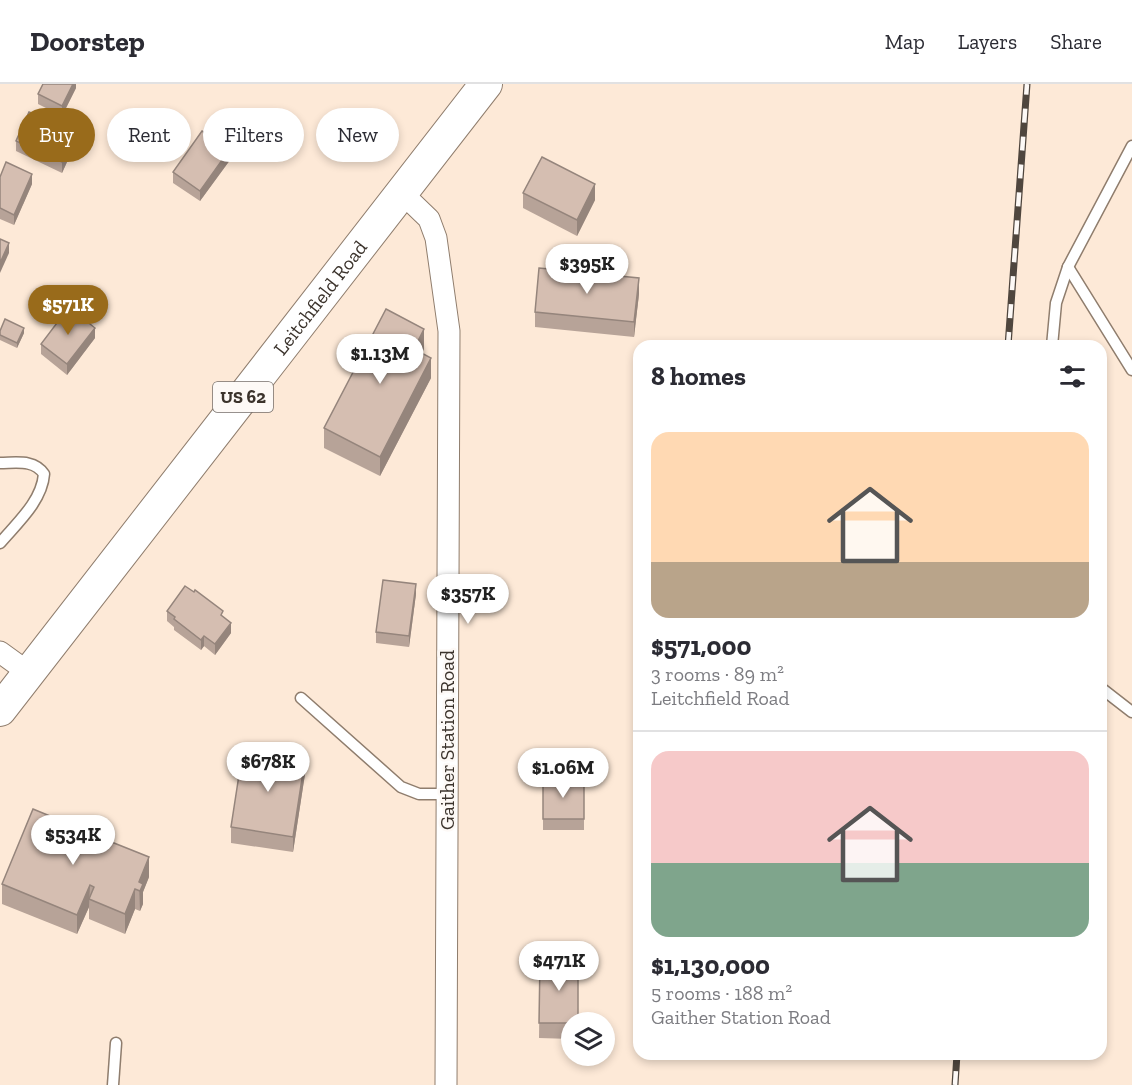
<!DOCTYPE html>
<html lang="en">
<head>
<meta charset="utf-8">
<style>
	:root { --surface:#fff; --page:#f7f7f7; --text:#2b2b33; --muted:#7c7c81; --line:#e1e1e2; --accent:#996b1b }
	body { margin:0; font-family:"Zilla Slab",serif; background:var(--page); color:var(--text); height:100vh; display:flex; flex-direction:column; font-size:22px; white-space:nowrap }
	* { box-sizing:border-box; margin:0 }
	p { font-size:20px; color:var(--muted) }
	.icon { flex:none; width:33px; height:33px; fill:none; stroke:currentColor; stroke-width:2; stroke-linecap:round; stroke-linejoin:round }
	.map { position:relative; flex:1; overflow:hidden }
	.side { position:absolute; left:633px; top:256px; width:474px; height:720px; display:flex; flex-direction:column; background:var(--surface); border-radius:18px; box-shadow:0 3px 9px #0003 }
	.side>* { flex:none }
	.hud { position:absolute; left:18px; top:24px; width:525px; height:54px; display:flex; gap:12px }
	.fabs { position:absolute; left:561px; top:928px; display:grid; gap:12px }
	.fabs a { display:grid; place-items:center; width:54px; height:54px; border-radius:50%; background:var(--surface); box-shadow:0 3px 9px #0003; font-size:30px }
	.price { position:absolute; translate:-50% -51px; padding:0 14px; border-radius:21px; background:#fff; color:#222; font-size:20px; line-height:39px; filter:drop-shadow(0 2px 3px #0008) }
	.price::after { content:''; position:absolute; left:50%; top:36px; width:18px; height:14px; margin-left:-9px; background:inherit; clip-path:polygon(0 0,100% 0,50% 100%) }
	.price.on { background:var(--accent); color:#fff }
	ul { padding:0; list-style:none }
	li { display:grid; align-content:center; gap:12px; height:318px; padding:0 18px }
	li+li { border-top:2px solid var(--line) }
	li span { display:grid; place-items:center; height:186px; border-radius:18px; color:#555 }
	li>.icon { margin-inline-start:auto }
	span .icon { width:108px; height:108px; fill:#fffc; stroke-width:1 }
	li b { font-size:26px }
	h2 { display:flex; justify-content:space-between; align-items:center; height:72px; padding:0 18px; font-size:26px }
	.chip { padding:0 21px; border-radius:27px; background:var(--surface); box-shadow:0 3px 9px #0003; font-size:21px; line-height:54px }
	.chip.on { background:var(--accent); color:#fff }
	header { display:flex; align-items:center; gap:36px; box-sizing:border-box; height:84px; padding:0 30px; background:var(--surface); border-bottom:2px solid var(--line) }
	header strong { font-size:28px }
	nav { display:flex; gap:33px; margin-inline-start:auto; font-size:21px }
	.map>svg:first-child { display:block }
	.lines { fill:none; stroke-linecap:round; stroke-linejoin:round }
	.lane-casing { stroke:#8f7d6d; stroke-width:13 }
	.street-casing { stroke:#8f7d6d; stroke-width:23 }
	.primary-casing { stroke:#8f7d6d; stroke-width:34 }
	.lane { stroke:#fff; stroke-width:10 }
	.street { stroke:#fff; stroke-width:21 }
	.primary { stroke:#fff; stroke-width:32 }
	.rail-casing { stroke:#4f463e; stroke-width:7 }
	.rail { stroke:#fdf9f6; stroke-width:4.5; stroke-dasharray:14; stroke-linecap:butt }
	.wall { fill:#b7a398 }
	.shaded-wall { fill:#95857c }
	.building { fill:#d5beb1; stroke:#95857c; stroke-width:1.5 }
	.labels { text-anchor:middle; stroke-width:5; stroke-linejoin:round; paint-order:stroke }
	.shield { fill:#fdf9f6; stroke:#756e69; stroke-width:1.5 }
	.shield-label { font-size:18px; font-weight:bold; fill:#3b332c }
	.street-label { font-size:20px; fill:#3b332c; stroke:#fdf9f6 }
</style>
</head>
<body>
<header>
<strong>Doorstep</strong>
<nav><a>Map</a><a>Layers</a><a>Share</a></nav>
</header>
<div class="map">
<svg width="1132" height="1001" viewBox="0 0 1132 1001">
	<rect width="100%" height="100%" fill="#fde9d7"/>
	<g class="lines">
		<!-- lane casing -->
		<g class="lane-casing">
			<g id="lane">
				<polyline points="1068,183 1132,286"/>
				<polyline points="1052,262 1056,219 1068,183 1132,62"/>
				<path d="M0 379C16 379 34 375 44 390 42 417 17 439 0 459"/>
				<polyline points="1101,604 1132,628"/>
				<polyline points="301,614 401,703 419,710 447,710"/>
				<polyline points="113,1001 116,959"/>
			</g>
		</g>
		<!-- street casing -->
		<g class="street-casing">
			<g id="street">
				<polyline points="402,109 429,135 436,154 449,247 446,1001"/>
				<polyline points="0,568 29,589"/>
			</g>
		</g>
		<!-- primary casing -->
		<g class="primary-casing">
			<g id="primary">
				<path id="s1" d="M0 626 486 0"/>
			</g>
		</g>
		<!-- lane -->
		<use href="#lane" class="lane"/>
		<!-- street -->
		<use href="#street" class="street"/>
		<!-- primary -->
		<use href="#primary" class="primary"/>
		<!-- rail casing -->
		<g class="rail-casing">
			<g id="rail">
				<polyline points="1008,262 1027,0"/>
				<polyline points="955,1001 957,970"/>
			</g>
		</g>
		<!-- rail -->
		<use href="#rail" class="rail"/>
	</g>
	<!-- wall -->
	<g class="wall">
		<polygon points="76,0 76,4 62,32 38,20 38,10"/>
		<polygon points="57,50 72,67 62,89 16,67 16,57"/>
		<polygon points="230,76 200,117 173,99 173,88"/>
		<polygon points="0,93 32,100 14,141 0,135"/>
		<polygon points="523,109 595,116 577,152 523,124"/>
		<polygon points="639,210 634,253 535,243 535,228"/>
		<polygon points="0,247 24,249 17,264 0,256"/>
		<polygon points="95,254 67,291 41,270 41,260"/>
		<polygon points="424,265 422,269 431,294 380,392 324,364 324,344"/>
		<polygon points="194,508 223,533 231,549 215,571 204,562 201,566 174,546 174,543 167,537 167,527"/>
		<polygon points="416,510 409,563 376,559 376,548"/>
		<polygon points="305,690 293,768 231,759 231,743"/>
		<polygon points="543,694 584,695 584,746 543,746"/>
		<polygon points="106,756 149,793 143,808 143,820 140,827 135,825 125,850 89,835 89,823 77,850 2,820 2,800"/>
		<polygon points="540,877 572,939 572,955 539,954"/>
	</g>
	<!-- shaded-wall -->
	<g class="shaded-wall">
		<polygon points="73,0 76,0 76,4 62,32 62,22"/>
		<polygon points="57,40 57,51 53,48"/>
		<polygon points="72,56 72,67 62,89 62,78"/>
		<polygon points="230,65 230,76 200,117 200,107"/>
		<polygon points="32,90 32,100 14,141 14,131"/>
		<polygon points="595,100 595,116 577,152 577,136"/>
		<polygon points="9,159 9,169 0,189 0,179"/>
		<polygon points="639,194 639,210 634,253 634,238"/>
		<polygon points="24,244 24,249 17,264 17,259"/>
		<polygon points="95,244 95,254 67,291 67,280"/>
		<polygon points="424,245 424,265 414,285 414,265"/>
		<polygon points="431,274 431,294 380,392 380,373"/>
		<polygon points="416,500 416,510 409,563 409,552"/>
		<polygon points="231,539 231,549 215,571 215,560"/>
		<polygon points="204,552 204,562 201,566 201,556"/>
		<polygon points="305,675 305,690 293,768 293,753"/>
		<polygon points="149,773 149,793 143,808 143,820 140,827 139,798"/>
		<polygon points="90,801 89,823 77,850 77,831"/>
		<polygon points="135,805 135,825 125,850 125,830"/>
	</g>
	<!-- building -->
	<g class="building">
		<polygon points="43,0 73,0 62,22 38,10"/>
		<polygon points="29,28 57,40 53,48 72,56 62,78 16,57"/>
		<polygon points="202,47 230,65 200,107 173,88"/>
		<polygon points="542,73 595,100 577,136 523,109"/>
		<polygon points="6,78 32,90 14,131 0,124 0,93"/>
		<polygon points="0,155 9,159 0,179"/>
		<polygon points="539,184 639,194 634,238 535,228"/>
		<polygon points="69,223 95,244 67,280 41,260"/>
		<polygon points="386,225 424,245 414,265 431,274 380,373 324,344"/>
		<polygon points="5,235 24,244 17,259 0,251 0,247"/>
		<polygon points="383,496 416,500 409,552 376,548"/>
		<polygon points="185,502 194,508 195,506 223,527 221,531 231,539 215,560 204,552 201,556 174,535 175,533 167,527"/>
		<polygon points="243,665 305,675 293,753 231,743"/>
		<polygon points="543,694 584,695 584,735 543,735"/>
		<polygon points="33,725 91,749 93,744 106,749 104,755 149,773 139,798 143,800 140,807 135,805 125,830 89,815 94,803 90,801 77,831 2,800"/>
		<polygon points="540,877 578,877 578,939 539,939"/>
	</g>
	<g class="labels">
		<!-- shield labels -->
		<rect class="shield" x="213" y="298" width="60" height="30" rx="4.5"/>
		<g class="shield-label">
			<text x="243" y="319">US 62</text>
		</g>
		<!-- street labels -->
		<g class="street-label">
			<text dy="7" stroke="none"><textPath href="#s1" startOffset="522">Leitchfield Road</textPath></text>
			<text transform="translate(447 656) rotate(-90)" y="7">Gaither Station Road</text>
		</g>
	</g>
</svg>
<div class="fabs">
<a><svg class="icon" aria-label="layers" viewBox="0 0 24 24"><path d="M12 4l9 5-9 5-9-5zM3 14l9 5 9-5"/></svg></a>
</div>
<b class="price" style="left:587px;top:211px">$395K</b>
<b class="price on" style="left:68px;top:252px">$571K</b>
<b class="price" style="left:380px;top:301px">$1.13M</b>
<b class="price" style="left:468px;top:541px">$357K</b>
<b class="price" style="left:268px;top:709px">$678K</b>
<b class="price" style="left:563px;top:715px">$1.06M</b>
<b class="price" style="left:73px;top:782px">$534K</b>
<b class="price" style="left:559px;top:908px">$471K</b>
<div class="hud">
<a class="chip on">Buy</a>
<a class="chip">Rent</a>
<a class="chip">Filters</a>
<a class="chip">New</a>
</div>
<section class="side">
<h2>8 homes<svg class="icon" aria-label="filters" viewBox="0 0 24 24"><path d="M4 7h16M4 17h16"/><circle cx="9" cy="7" r="2"/><circle cx="15" cy="17" r="2"/></svg></h2>
<ul>
<li><span style="background:linear-gradient(#ffd9b3 70%,#b9a48a 0)"><svg class="icon" aria-label="home" viewBox="0 0 24 24"><path d="M3 11l9-7 9 7M6 9v11h12V9"/></svg></span><div><b>$571,000</b><p>3 rooms · 89 m²</p><p>Leitchfield Road</p></div></li>
<li><span style="background:linear-gradient(#f6c9c9 60%,#7fa58c 0)"><svg class="icon" aria-label="home" viewBox="0 0 24 24"><path d="M3 11l9-7 9 7M6 9v11h12V9"/></svg></span><div><b>$1,130,000</b><p>5 rooms · 188 m²</p><p>Gaither Station Road</p></div></li>
</ul>
</section>
</div>
</body>
</html>
